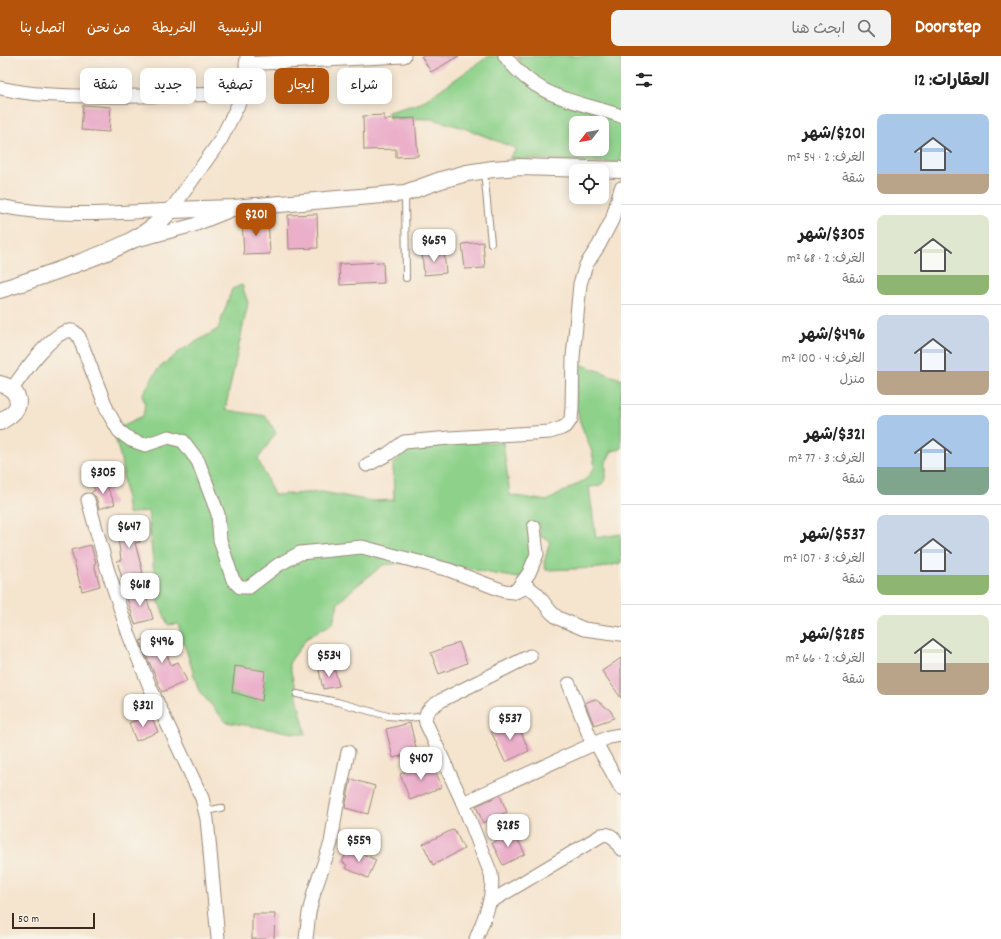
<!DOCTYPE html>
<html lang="ar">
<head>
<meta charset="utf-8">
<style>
	:root { --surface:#fff; --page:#f2f2f2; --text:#222; --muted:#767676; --line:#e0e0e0; --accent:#b45309 }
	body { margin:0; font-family:Dekko,"Playpen Sans Arabic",sans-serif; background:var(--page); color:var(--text); direction:rtl; height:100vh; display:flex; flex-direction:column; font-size:15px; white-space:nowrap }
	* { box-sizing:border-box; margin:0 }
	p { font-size:13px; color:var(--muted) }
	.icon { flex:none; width:22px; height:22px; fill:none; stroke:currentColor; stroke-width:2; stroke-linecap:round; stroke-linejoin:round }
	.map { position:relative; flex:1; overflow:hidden; direction:ltr }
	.side { display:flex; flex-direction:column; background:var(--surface); width:380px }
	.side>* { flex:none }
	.hud { position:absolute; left:12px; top:12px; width:380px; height:36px; direction:rtl; display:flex; gap:8px }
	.needle { width:26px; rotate:239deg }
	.buttons { position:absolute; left:569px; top:60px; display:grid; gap:8px }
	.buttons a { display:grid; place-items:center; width:40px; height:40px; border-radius:8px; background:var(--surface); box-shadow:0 2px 10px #0003; font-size:20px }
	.scale { position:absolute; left:12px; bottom:10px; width:83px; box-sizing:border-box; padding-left:4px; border:2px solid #3b2a1e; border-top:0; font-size:11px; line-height:14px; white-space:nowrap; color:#3b2a1e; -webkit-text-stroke:3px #f7f3e8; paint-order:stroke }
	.price { position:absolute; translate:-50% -34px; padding:0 9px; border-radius:8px; background:#fff; color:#222; font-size:13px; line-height:26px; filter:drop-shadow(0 1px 2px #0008) }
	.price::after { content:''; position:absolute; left:50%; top:24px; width:12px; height:9px; margin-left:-6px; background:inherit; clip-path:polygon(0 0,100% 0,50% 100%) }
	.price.selected { background:var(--accent); color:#fff }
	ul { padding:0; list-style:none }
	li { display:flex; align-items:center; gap:12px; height:100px; padding:0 12px }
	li+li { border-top:1px solid var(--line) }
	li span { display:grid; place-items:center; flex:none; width:112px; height:80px; border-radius:8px; color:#555 }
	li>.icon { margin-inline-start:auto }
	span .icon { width:48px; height:48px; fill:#fffc; stroke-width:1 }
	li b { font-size:17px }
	h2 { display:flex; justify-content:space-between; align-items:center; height:48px; padding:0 12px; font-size:17px }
	.tag { padding:0 14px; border-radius:8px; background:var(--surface); box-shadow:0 2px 10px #0003; font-size:14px; line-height:36px }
	.tag.selected { background:var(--accent); color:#fff }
	header { display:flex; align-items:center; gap:24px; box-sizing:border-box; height:56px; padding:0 20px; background:var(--accent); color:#fff }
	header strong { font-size:19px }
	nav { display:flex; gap:22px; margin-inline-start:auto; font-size:14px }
	.search { width:280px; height:36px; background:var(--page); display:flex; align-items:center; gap:10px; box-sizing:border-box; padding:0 14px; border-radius:8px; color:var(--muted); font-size:15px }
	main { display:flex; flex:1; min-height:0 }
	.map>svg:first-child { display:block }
	.green { fill:#8dd18a; stroke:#647e54; fill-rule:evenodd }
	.building { fill:#ebafca }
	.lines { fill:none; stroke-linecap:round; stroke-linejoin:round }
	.service-casing { stroke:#988776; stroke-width:8 }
	.minor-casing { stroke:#988776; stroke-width:15 }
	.tertiary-casing { stroke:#988776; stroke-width:18 }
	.service { stroke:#fff; stroke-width:6 }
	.minor { stroke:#fff; stroke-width:13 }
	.tertiary { stroke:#fff; stroke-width:16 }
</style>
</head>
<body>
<header>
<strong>Doorstep</strong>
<div class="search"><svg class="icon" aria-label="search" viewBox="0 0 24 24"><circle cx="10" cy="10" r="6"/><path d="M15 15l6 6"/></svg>ابحث هنا</div>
<nav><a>الرئيسية</a><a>الخريطة</a><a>من نحن</a><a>اتصل بنا</a></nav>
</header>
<main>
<section class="side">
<h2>العقارات: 12<svg class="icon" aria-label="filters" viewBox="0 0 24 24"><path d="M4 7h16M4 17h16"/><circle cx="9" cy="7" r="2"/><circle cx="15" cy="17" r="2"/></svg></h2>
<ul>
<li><span style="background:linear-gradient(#a9c7e8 75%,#b9a48a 0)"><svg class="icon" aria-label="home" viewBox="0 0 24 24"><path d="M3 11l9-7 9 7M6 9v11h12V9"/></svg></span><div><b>$201/شهر</b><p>الغرف: 2 · 54 m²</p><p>شقة</p></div></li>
<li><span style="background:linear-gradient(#dfe7d0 75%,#8fb573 0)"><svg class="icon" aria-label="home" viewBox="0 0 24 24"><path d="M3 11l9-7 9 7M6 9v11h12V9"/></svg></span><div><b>$305/شهر</b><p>الغرف: 2 · 68 m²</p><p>شقة</p></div></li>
<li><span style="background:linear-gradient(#c9d6e8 70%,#b9a48a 0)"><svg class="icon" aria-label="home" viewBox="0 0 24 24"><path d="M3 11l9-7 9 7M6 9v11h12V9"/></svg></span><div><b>$496/شهر</b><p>الغرف: 4 · 100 m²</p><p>منزل</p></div></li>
<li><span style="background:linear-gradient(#a9c7e8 65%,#7fa58c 0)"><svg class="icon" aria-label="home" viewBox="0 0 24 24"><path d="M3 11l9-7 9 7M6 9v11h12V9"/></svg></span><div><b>$321/شهر</b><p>الغرف: 3 · 77 m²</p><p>شقة</p></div></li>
<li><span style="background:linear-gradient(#c9d6e8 75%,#8fb573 0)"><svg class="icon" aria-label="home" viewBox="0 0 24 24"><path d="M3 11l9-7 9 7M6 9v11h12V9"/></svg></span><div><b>$537/شهر</b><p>الغرف: 3 · 107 m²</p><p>شقة</p></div></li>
<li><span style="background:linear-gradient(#dfe7d0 60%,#b9a48a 0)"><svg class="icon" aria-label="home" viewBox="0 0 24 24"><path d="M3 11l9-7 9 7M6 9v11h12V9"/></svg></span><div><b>$285/شهر</b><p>الغرف: 2 · 66 m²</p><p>شقة</p></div></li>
</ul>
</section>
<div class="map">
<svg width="621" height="883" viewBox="0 0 621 883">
	<rect width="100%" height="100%" fill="#f7f3e8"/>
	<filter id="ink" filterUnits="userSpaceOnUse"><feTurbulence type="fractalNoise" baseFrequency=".025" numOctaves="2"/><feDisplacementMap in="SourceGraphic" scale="8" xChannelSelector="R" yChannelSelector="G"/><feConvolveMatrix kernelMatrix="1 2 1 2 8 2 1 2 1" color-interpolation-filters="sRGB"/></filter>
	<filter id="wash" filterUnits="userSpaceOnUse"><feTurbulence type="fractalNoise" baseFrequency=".012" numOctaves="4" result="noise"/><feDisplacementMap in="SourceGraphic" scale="16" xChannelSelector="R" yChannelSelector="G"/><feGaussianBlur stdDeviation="0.9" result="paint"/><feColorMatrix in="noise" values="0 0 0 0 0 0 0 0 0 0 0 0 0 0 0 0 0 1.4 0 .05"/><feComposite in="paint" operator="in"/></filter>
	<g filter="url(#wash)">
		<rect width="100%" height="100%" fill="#f5e4ce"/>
		<!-- green -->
		<g class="green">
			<path d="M489 0H502L536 34 621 64V107L509 102 517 93 467 73 433 63 389 62 388 56 421 47ZM576 67H602V93H576Z"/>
			<path d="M517 0H621V57C597 48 545 33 527 16 523 12 520 5 517 0Z"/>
			<polygon points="242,229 248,247 225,354 266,360 276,377 258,403 274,439 322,436 372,445 394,444 393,409 412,388 503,386 510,439 547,445 586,423 595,411 592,396 580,366 576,348 577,307 621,323 621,393 612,395 606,406 606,423 600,430 589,431 596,482 621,478 621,507 599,512 546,514 544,507 550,485 540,480 539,467 528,469 530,496 526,516 519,522 489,517 429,504 383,509 354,532 338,547 333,567 307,582 289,607 306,679 226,666 199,635 178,568 168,569 156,539 148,455 128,458 121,403 113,374 143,360 145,348 142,339 158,313 180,295 218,273 232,233"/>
		</g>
		<g id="blocks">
			<!-- building -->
			<g class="building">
				<polygon points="421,0 459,0 431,16"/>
				<polygon points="83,49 111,51 109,76 81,74"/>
				<polygon points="384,59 384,64 415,62 418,100 396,101 396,93 364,94 363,60"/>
				<polygon points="317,158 318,192 289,193 288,159"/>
				<polygon points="268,163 270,198 244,199 242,164"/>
				<polygon points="483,186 485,212 465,213 462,188"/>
				<polygon points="444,195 446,217 424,219 422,197"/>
				<polygon points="383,206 384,227 340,229 339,208"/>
				<polygon points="104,424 115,448 99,453 96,441 91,437 95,434 92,427"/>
				<polygon points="137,464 140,486 135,487 143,517 122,522 117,505 121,504 116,467"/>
				<polygon points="91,489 96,507 94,508 100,530 82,535 71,494"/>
				<polygon points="144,533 153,563 135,568 126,539"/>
				<polygon points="159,578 171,609 178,606 187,625 162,636 140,585"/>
				<polygon points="459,586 467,607 439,618 431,597"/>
				<polygon points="621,602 621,642 602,615"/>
				<polygon points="235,610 265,615 262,645 232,636"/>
				<polygon points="334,611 339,630 323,633 319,614"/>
				<polygon points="595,643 611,655 614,662 594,669 585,647"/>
				<polygon points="151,659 158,676 136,685 129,667"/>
				<polygon points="516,664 529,695 505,706 491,675"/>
				<polygon points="410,667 417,696 393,702 386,673"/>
				<polygon points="431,705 442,731 410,744 400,718"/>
				<polygon points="351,723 375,730 368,758 345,752"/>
				<polygon points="500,739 507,756 483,767 476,750"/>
				<polygon points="454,773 464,793 433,809 423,788"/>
				<polygon points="514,776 525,798 503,809 492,787"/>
				<polygon points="354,794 376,804 368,822 345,812 347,809 342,806 347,795 352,797"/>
				<polygon points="252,858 275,858 274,883 252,883"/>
			</g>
		</g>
	</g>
	<g filter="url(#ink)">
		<use href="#blocks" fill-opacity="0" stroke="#988776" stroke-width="1"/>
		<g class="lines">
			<!-- service casing -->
			<g class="service-casing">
				<g id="service">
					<polyline points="484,115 491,187"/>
					<polyline points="405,137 406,222"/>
					<polyline points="297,638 337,646 388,660 410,662 425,660"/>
					<polyline points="206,755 221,752"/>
				</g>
			</g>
			<!-- minor casing -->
			<g class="minor-casing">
				<g id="minor">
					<path d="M505 0C537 43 574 44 621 60"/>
					<polyline points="246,8 404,0"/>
					<path d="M0 32C32 39 61 40 94 40 144 41 194 39 244 37"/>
					<path d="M0 150C57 162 113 157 171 154L220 85 244 37 247 0"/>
					<polyline points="137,184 194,169 231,154"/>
					<path d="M12 333C21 320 52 276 69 275 74 274 76 277 79 281L108 356 119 375 131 384 145 389 169 381 183 385 198 405 218 458 220 484 229 512 233 524 240 531H249L278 509 300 497 362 491 449 514 504 535 515 536 528 531 537 538 551 556 558 562 584 573 621 578"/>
					<polyline points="367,409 388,398 404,386 450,382 550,376 562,372 567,369 571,363 572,352 573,301 580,228 586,209 599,189 612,164 621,132"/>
					<polyline points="88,444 107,512 129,579 150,631 202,742 207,763 218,883"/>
					<polyline points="515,536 529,517 537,498 534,471"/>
					<polyline points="569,628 593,689"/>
					<polyline points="596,687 621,732"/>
					<polyline points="463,747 609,681 621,679"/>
					<path d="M490 846 602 779C612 776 616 785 621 793"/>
					<polyline points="306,883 309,857 314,836 331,787 336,754 348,696"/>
					<path d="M476 883C484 862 495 841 491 818L463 747 426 667C423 654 433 650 442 644L530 600"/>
				</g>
			</g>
			<!-- tertiary casing -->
			<g class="tertiary-casing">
				<g id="tertiary">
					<path d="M0 234C25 226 49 218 73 209 108 196 146 183 171 154L234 152 405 137 441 124 467 117 493 113 520 111 621 114"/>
					<path d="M0 328C10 330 21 339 17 351 14 358 6 362 0 366"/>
				</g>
			</g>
			<!-- service -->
			<use href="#service" class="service"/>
			<!-- minor -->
			<use href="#minor" class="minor"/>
			<!-- tertiary -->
			<use href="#tertiary" class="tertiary"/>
		</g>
	</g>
</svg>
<div class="buttons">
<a><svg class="needle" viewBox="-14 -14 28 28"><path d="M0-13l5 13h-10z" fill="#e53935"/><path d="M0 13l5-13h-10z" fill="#767676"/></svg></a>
<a><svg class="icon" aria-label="locate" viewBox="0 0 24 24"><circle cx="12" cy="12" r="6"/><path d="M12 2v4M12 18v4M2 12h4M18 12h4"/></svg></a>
</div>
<div class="scale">50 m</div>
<b class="price selected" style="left:256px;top:181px">$201</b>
<b class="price" style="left:434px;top:207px">$659</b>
<b class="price" style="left:103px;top:439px">$305</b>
<b class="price" style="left:129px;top:493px">$647</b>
<b class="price" style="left:140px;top:551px">$618</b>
<b class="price" style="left:162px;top:608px">$496</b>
<b class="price" style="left:329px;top:622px">$534</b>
<b class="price" style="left:143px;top:672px">$321</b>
<b class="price" style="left:510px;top:685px">$537</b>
<b class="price" style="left:421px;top:725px">$407</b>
<b class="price" style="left:508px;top:792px">$285</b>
<b class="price" style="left:359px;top:807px">$559</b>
<div class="hud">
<a class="tag">شراء</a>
<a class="tag selected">إيجار</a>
<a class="tag">تصفية</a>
<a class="tag">جديد</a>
<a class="tag">شقة</a>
</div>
</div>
</main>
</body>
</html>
